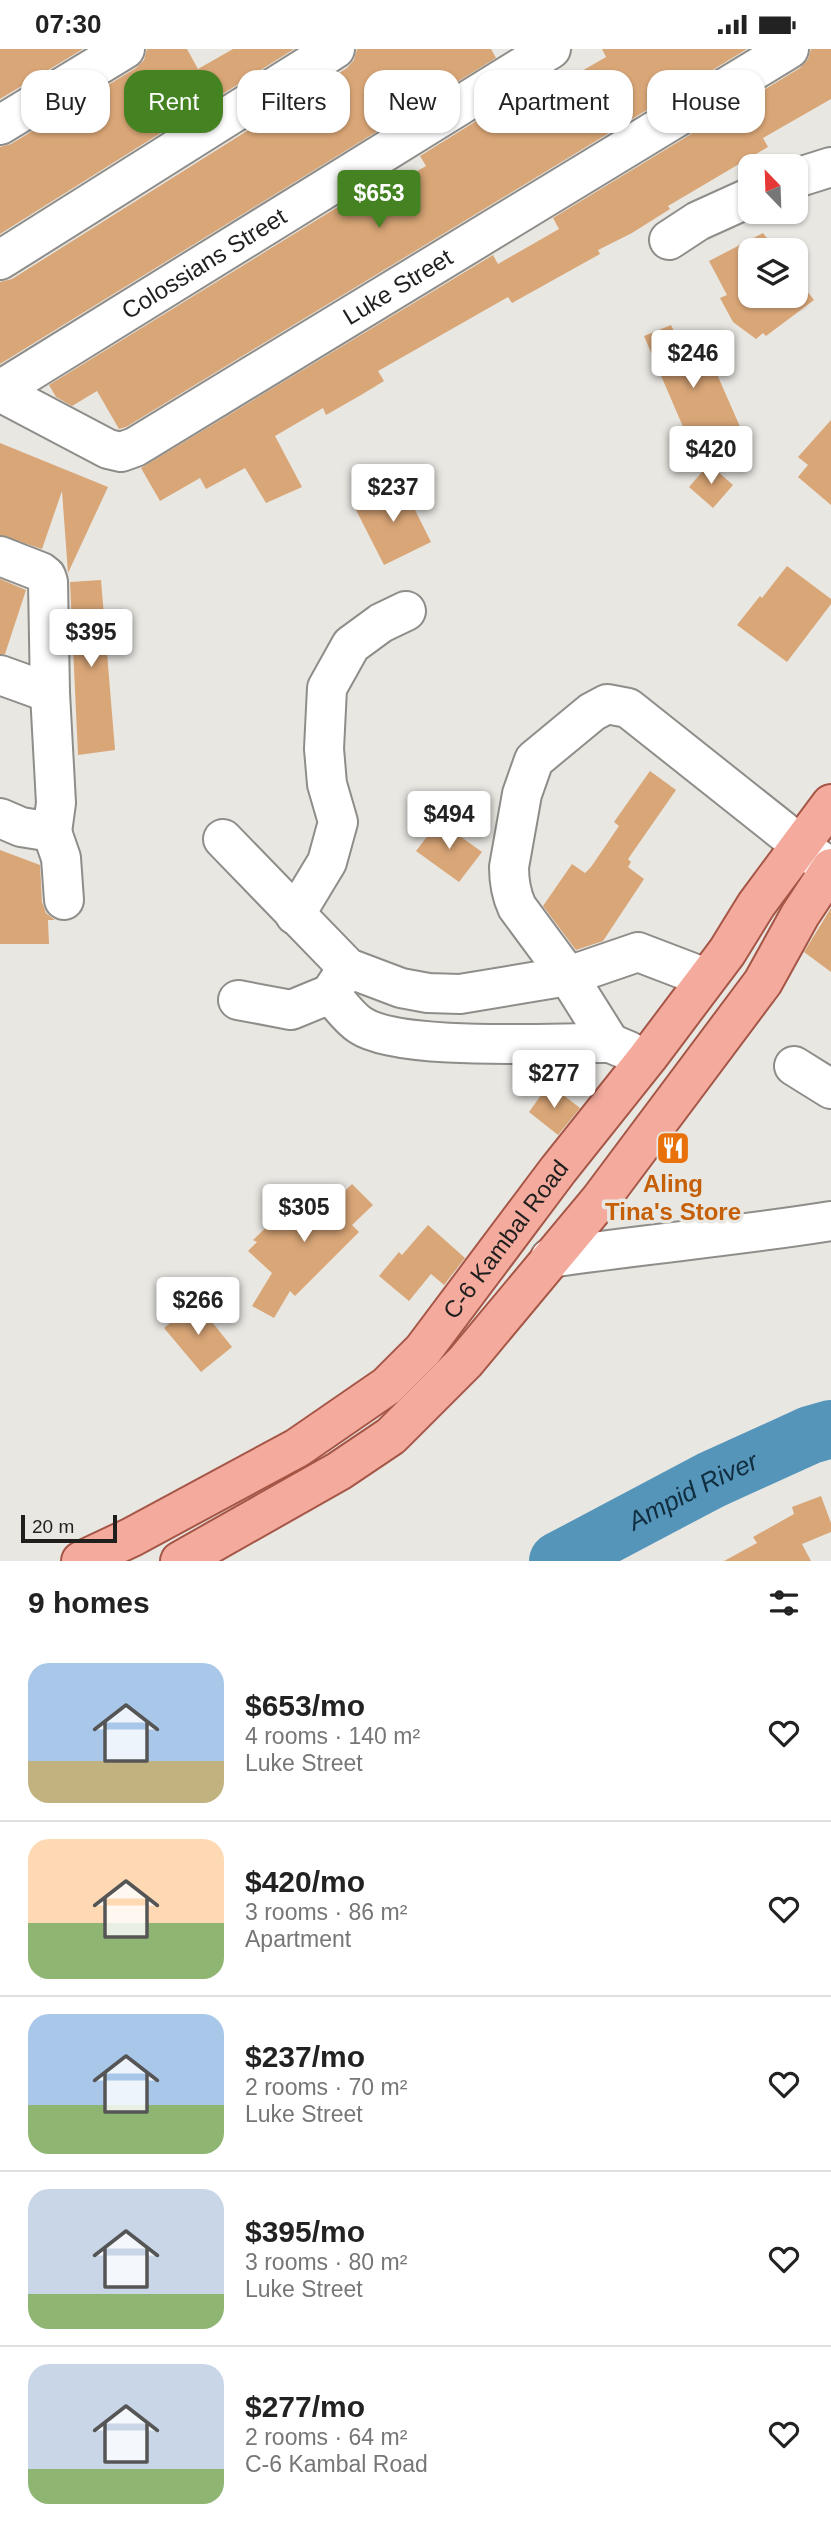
<!DOCTYPE html>
<html lang="en">
<head>
<meta charset="utf-8">
<style>
	:root { --surface:#fff; --page:#f6f6f6; --text:#222; --muted:#767676; --line:#e0e0e0; --accent:#458322 }
	body { margin:0; font-family:Helvetica,sans-serif; background:var(--page); color:var(--text); height:100vh; display:flex; flex-direction:column; font-size:26px; white-space:nowrap }
	* { box-sizing:border-box; margin:0 }
	p { font-size:23px; color:var(--muted) }
	.icon { flex:none; width:38px; height:38px; fill:none; stroke:currentColor; stroke-width:2; stroke-linecap:round; stroke-linejoin:round }
	.map { position:relative; height:1512px; overflow:hidden }
	.sheet { display:flex; flex-direction:column; background:var(--surface); flex:1 }
	.sheet>* { flex:none }
	.hud { position:absolute; left:21px; top:21px; width:789px; height:63px; display:flex; gap:14px }
	.needle { width:46px; rotate:337deg }
	.buttons { position:absolute; left:738px; top:105px; display:grid; gap:14px }
	.buttons a { display:grid; place-items:center; width:70px; height:70px; border-radius:14px; background:var(--surface); box-shadow:0 2px 5px #0004; font-size:35px }
	.scale { position:absolute; left:21px; bottom:18px; width:96px; box-sizing:border-box; padding-left:7px; border:4px solid #201f1e; border-top:0; font-size:19px; line-height:24px; white-space:nowrap; color:#201f1e; -webkit-text-stroke:5px #e9e7e2; paint-order:stroke }
	.price { position:absolute; translate:-50% -60px; padding:0 16px; border-radius:7px; background:#fff; color:#222; font-size:23px; line-height:46px; filter:drop-shadow(0 2px 4px #0008) }
	.price::after { content:''; position:absolute; left:50%; top:42px; width:21px; height:16px; margin-left:-10px; background:inherit; clip-path:polygon(0 0,100% 0,50% 100%) }
	.price.on { background:var(--accent); color:#fff }
	ul { padding:0; list-style:none }
	li { display:flex; align-items:center; gap:21px; height:175px; padding:0 28px }
	li+li { border-top:2px solid var(--line) }
	li span { display:grid; place-items:center; flex:none; width:196px; height:140px; border-radius:21px; color:#555 }
	li>.icon { margin-inline-start:auto }
	span .icon { width:84px; height:84px; fill:#fffc; stroke-width:1 }
	li b { font-size:30px }
	h2 { display:flex; justify-content:space-between; align-items:center; height:84px; padding:0 28px; font-size:30px }
	.pill { padding:0 24px; border-radius:21px; background:var(--surface); box-shadow:0 2px 5px #0004; font-size:24px; line-height:63px }
	.pill.on { background:var(--accent); color:#fff }
	.status { display:flex; justify-content:space-between; align-items:center; height:49px; padding:0 35px; background:var(--surface); direction:ltr }
	.status svg { height:19px; fill:currentColor }
	.map>svg:first-child { display:block }
	.lines { fill:none; stroke-linecap:round; stroke-linejoin:round }
	.river { stroke:#5595ba; stroke-width:58 }
	.building { fill:#d9a677 }
	.minor-casing { stroke:#8f8d89; stroke-width:42 }
	.major-casing { stroke:#a55646; stroke-width:42 }
	.minor { stroke:#fff; stroke-width:38 }
	.major { stroke:#f4ab9d; stroke-width:38 }
	.labels { text-anchor:middle; stroke-width:7; stroke-linejoin:round; paint-order:stroke }
	.street-label { font-size:24px; fill:#201f1e; stroke:#e9e7e2 }
	.food-label { font-size:24px; font-weight:bold; fill:#c56008; stroke:#e9e7e2 }
	.water-label { font-size:26px; font-style:italic; fill:#102e3f; stroke:#e9e7e2 }
</style>
</head>
<body>
<div class="status"><b>07:30</b><svg viewBox="0 0 49 12"><path d="M0 12V9h3v3zM5 12V6h3v6zM10 12V3h3v9zM15 12V0h3v12zM26 1h20v11H26zM47 4h2v5h-2z"/></svg></div>
<div class="map">
<svg width="831" height="1512" viewBox="0 0 831 1512">
	<rect width="100%" height="100%" fill="#e9e7e2"/>
	<g class="lines">
		<!-- river -->
		<path class="river" id="s1" d="M558 1512 711 1431 810 1386 831 1380"/>
	</g>
	<!-- building -->
	<g class="building">
		<polygon points="0,0 83,0 0,50"/>
		<polygon points="147,0 187,0 198,20 233,0 294,0 0,185 0,98 11,95 136,19 144,11"/>
		<polygon points="357,0 491,0 496,9 0,315 0,233 12,230 347,19 354,11"/>
		<polygon points="602,0 747,0 126,378 119,380 97,342 72,357 56,348 49,336 354,148 359,155 426,117 420,107 518,46 523,56 606,8"/>
		<polygon points="811,0 831,0 831,50 763,89 768,98 668,157 670,160 632,184 598,201 600,205 512,254 508,248 378,322 384,332 361,346 326,366 323,359 275,387 302,438 266,454 245,419 206,440 200,429 160,452 141,419 493,206 498,215 559,180 553,169 800,19 808,10"/>
		<polygon points="763,184 776,201 751,201 751,247 796,247 796,228 814,251 766,287 763,284 756,290 733,273 720,249 727,246 709,212"/>
		<polygon points="671,276 690,315 709,307 741,380 693,401 644,287"/>
		<polygon points="831,371 831,456 798,428 808,416 798,408"/>
		<polygon points="0,394 108,438 68,524 62,442 42,500 0,486"/>
		<polygon points="709,415 733,436 713,459 689,438"/>
		<polygon points="401,433 431,493 384,516 354,457"/>
		<polygon points="787,517 831,550 831,555 787,613 737,576 760,547 762,549"/>
		<polygon points="0,530 26,541 5,605 0,605"/>
		<polygon points="101,531 115,701 78,706 70,533"/>
		<polygon points="650,722 676,741 628,810 631,813 628,818 644,830 603,892 576,901 543,857 572,815 585,824 591,818 619,777 614,773"/>
		<polygon points="439,772 482,803 459,833 416,802"/>
		<polygon points="0,801 40,816 42,853 46,864 55,871 48,871 49,895 0,895"/>
		<polygon points="831,859 831,923 804,903"/>
		<polygon points="549,1035 580,1059 558,1086 529,1063"/>
		<polygon points="352,1135 373,1156 352,1176 359,1183 295,1247 290,1242 274,1269 252,1257 272,1224 248,1202 257,1193 253,1191 301,1145 314,1159 326,1148 332,1154"/>
		<polygon points="428,1176 465,1209 444,1236 431,1225 409,1252 379,1227 399,1203 402,1206"/>
		<polygon points="196,1253 232,1298 201,1323 164,1279"/>
		<polygon points="821,1447 831,1474 831,1483 802,1495 811,1512 724,1512 757,1494 753,1488 794,1465 792,1458"/>
	</g>
	<g class="lines">
		<!-- minor casing -->
		<g class="minor-casing">
			<g id="minor">
				<polyline points="0,76 125,0"/>
				<polyline points="796,129 831,118"/>
				<polyline points="669,191 698,172 751,148"/>
				<polyline points="0,211 335,0"/>
				<path id="s2" d="M0 341 551 0"/>
				<path id="s3" d="M0 343 108 400 121 403 135 398 789 0"/>
				<polyline points="0,507 41,523 46,527 48,533 50,644 56,754 52,783 21,778 0,769"/>
				<polyline points="0,626 50,644"/>
				<polyline points="52,783 61,809 64,851"/>
				<polyline points="223,790 348,919 401,939 428,944 460,945 568,927 638,903 706,929"/>
				<polyline points="295,866 327,813 338,773 327,735 324,700 327,639 351,596 381,574 406,562"/>
				<path d="M330 945C339 954 349 969 360 976 400 1003 556 993 610 994L629 1002"/>
				<polyline points="238,951 291,961 330,945 344,924"/>
				<path d="M610 994 568 927 517 858C511 845 509 833 509 818L522 745 534 711 592 663 607 655 628 659 827 817"/>
				<polyline points="794,1017 831,1040"/>
				<path d="M550 1209C644 1195 738 1187 831 1172"/>
			</g>
		</g>
		<!-- major casing -->
		<g class="major-casing">
			<g id="major">
				<path id="s4" d="M81 1512 132 1488 297 1399 387 1337 423 1301 558 1121 648 1008 727 903 756 856 831 755"/>
				<polyline points="180,1512 339,1422 391,1387 465,1313 600,1151 763,933 800,866 831,819"/>
			</g>
		</g>
		<!-- minor -->
		<use href="#minor" class="minor"/>
		<!-- major -->
		<use href="#major" class="major"/>
	</g>
	<!-- icons -->
	<defs>
		<g id="restaurant-square" transform="scale(1.75)"><rect x="-9" y="-9" width="18" height="18" rx="4" fill="#e8710a" stroke="#e9e7e2"/><path d="M-5-6h1v4h1v-4h1v4h1v-4h1v5L-1.5 .5V6h-2V.5L-5-1ZM5-6V6H3V1.5H1.5Q1.5-4 5-6Z" fill="#fff"/></g>
	</defs>
	<g fill-rule="evenodd">
		<use href="#restaurant-square" x="673" y="1099"/>
	</g>
	<g class="labels">
		<!-- street labels -->
		<g class="street-label">
			<text dy="8" stroke="none"><textPath href="#s2" startOffset="240">Colossians Street</textPath></text>
			<text dy="8" stroke="none"><textPath href="#s3" startOffset="458">Luke Street</textPath></text>
			<text dy="8" stroke="none"><textPath href="#s4" startOffset="542">C-6 Kambal Road</textPath></text>
		</g>
		<!-- food labels -->
		<g class="food-label">
			<text x="673" y="1143">Aling<tspan x="673" dy="28">Tina's Store</tspan></text>
		</g>
		<!-- water labels -->
		<g class="water-label">
			<text dy="9" stroke="none"><textPath href="#s1" startOffset="152">Ampid River</textPath></text>
		</g>
	</g>
</svg>
<div class="buttons">
<a><svg class="needle" viewBox="-14 -14 28 28"><path d="M0-13l5 13h-10z" fill="#e53935"/><path d="M0 13l5-13h-10z" fill="#767676"/></svg></a>
<a><svg class="icon" aria-label="layers" viewBox="0 0 24 24"><path d="M12 4l9 5-9 5-9-5zM3 14l9 5 9-5"/></svg></a>
</div>
<div class="scale">20 m</div>
<b class="price on" style="left:379px;top:181px">$653</b>
<b class="price" style="left:693px;top:341px">$246</b>
<b class="price" style="left:711px;top:437px">$420</b>
<b class="price" style="left:393px;top:475px">$237</b>
<b class="price" style="left:91px;top:620px">$395</b>
<b class="price" style="left:449px;top:802px">$494</b>
<b class="price" style="left:554px;top:1061px">$277</b>
<b class="price" style="left:304px;top:1195px">$305</b>
<b class="price" style="left:198px;top:1288px">$266</b>
<div class="hud">
<a class="pill">Buy</a>
<a class="pill on">Rent</a>
<a class="pill">Filters</a>
<a class="pill">New</a>
<a class="pill">Apartment</a>
<a class="pill">House</a>
</div>
</div>
<section class="sheet">
<h2>9 homes<svg class="icon" aria-label="filters" viewBox="0 0 24 24"><path d="M4 7h16M4 17h16"/><circle cx="9" cy="7" r="2"/><circle cx="15" cy="17" r="2"/></svg></h2>
<ul>
<li><span style="background:linear-gradient(#a9c7e8 70%,#c2b280 0)"><svg class="icon" aria-label="home" viewBox="0 0 24 24"><path d="M3 11l9-7 9 7M6 9v11h12V9"/></svg></span><div><b>$653/mo</b><p>4 rooms · 140 m²</p><p>Luke Street</p></div><svg class="icon" aria-label="heart" viewBox="0 0 24 24"><path d="M12 20l-8-8c-3-5 5-10 8-4 3-6 11-1 8 4z"/></svg></li>
<li><span style="background:linear-gradient(#ffd9b3 60%,#8fb573 0)"><svg class="icon" aria-label="home" viewBox="0 0 24 24"><path d="M3 11l9-7 9 7M6 9v11h12V9"/></svg></span><div><b>$420/mo</b><p>3 rooms · 86 m²</p><p>Apartment</p></div><svg class="icon" aria-label="heart" viewBox="0 0 24 24"><path d="M12 20l-8-8c-3-5 5-10 8-4 3-6 11-1 8 4z"/></svg></li>
<li><span style="background:linear-gradient(#a9c7e8 65%,#8fb573 0)"><svg class="icon" aria-label="home" viewBox="0 0 24 24"><path d="M3 11l9-7 9 7M6 9v11h12V9"/></svg></span><div><b>$237/mo</b><p>2 rooms · 70 m²</p><p>Luke Street</p></div><svg class="icon" aria-label="heart" viewBox="0 0 24 24"><path d="M12 20l-8-8c-3-5 5-10 8-4 3-6 11-1 8 4z"/></svg></li>
<li><span style="background:linear-gradient(#c9d6e8 75%,#8fb573 0)"><svg class="icon" aria-label="home" viewBox="0 0 24 24"><path d="M3 11l9-7 9 7M6 9v11h12V9"/></svg></span><div><b>$395/mo</b><p>3 rooms · 80 m²</p><p>Luke Street</p></div><svg class="icon" aria-label="heart" viewBox="0 0 24 24"><path d="M12 20l-8-8c-3-5 5-10 8-4 3-6 11-1 8 4z"/></svg></li>
<li><span style="background:linear-gradient(#c9d6e8 75%,#8fb573 0)"><svg class="icon" aria-label="home" viewBox="0 0 24 24"><path d="M3 11l9-7 9 7M6 9v11h12V9"/></svg></span><div><b>$277/mo</b><p>2 rooms · 64 m²</p><p>C-6 Kambal Road</p></div><svg class="icon" aria-label="heart" viewBox="0 0 24 24"><path d="M12 20l-8-8c-3-5 5-10 8-4 3-6 11-1 8 4z"/></svg></li>
</ul>
</section>
</body>
</html>
